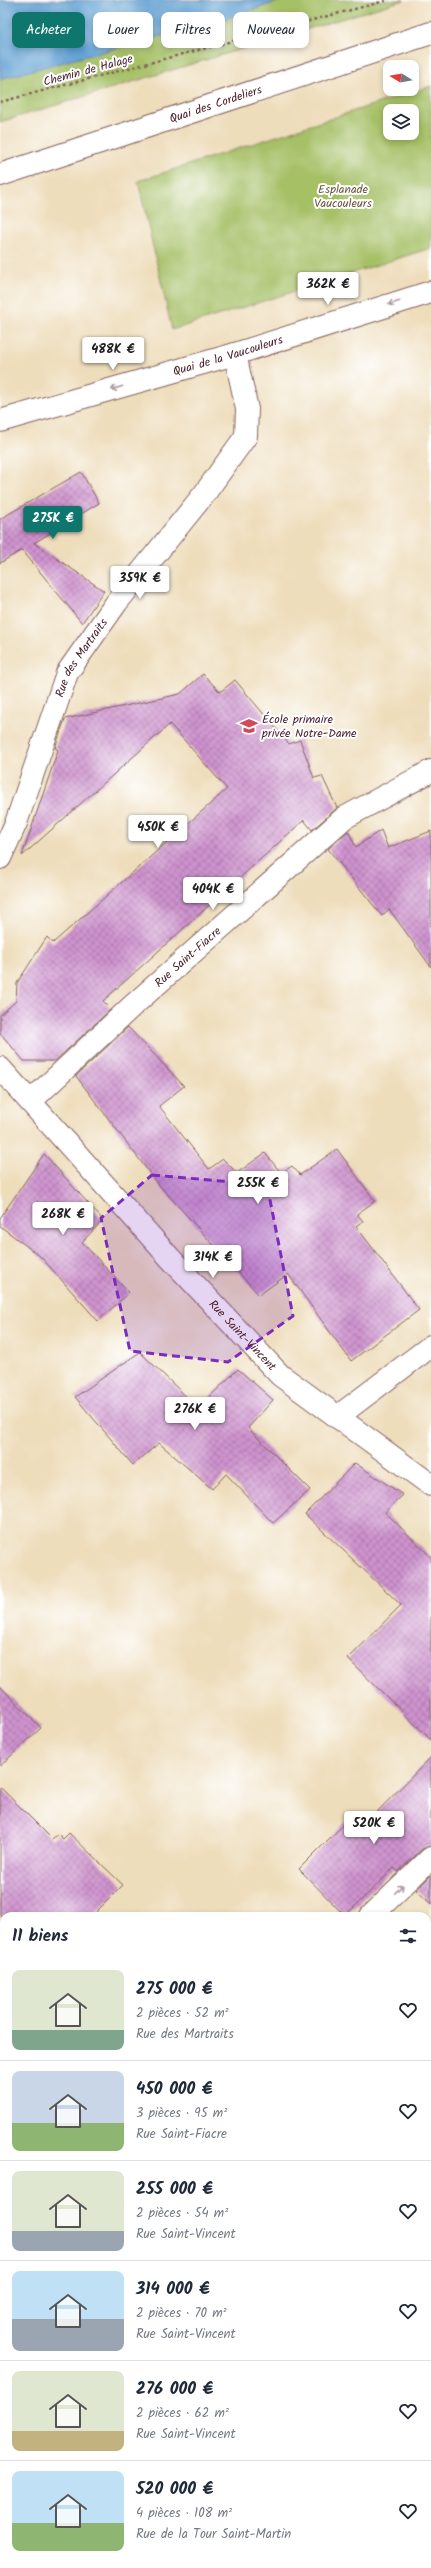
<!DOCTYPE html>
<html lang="fr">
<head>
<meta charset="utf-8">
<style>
	:root { --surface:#fff; --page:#f2f2f3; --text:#1f2937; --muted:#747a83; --line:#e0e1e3; --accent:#0f766e }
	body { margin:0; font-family:Kalam,sans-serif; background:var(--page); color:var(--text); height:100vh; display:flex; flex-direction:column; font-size:15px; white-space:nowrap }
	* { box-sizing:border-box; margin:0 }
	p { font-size:13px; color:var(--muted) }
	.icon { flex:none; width:22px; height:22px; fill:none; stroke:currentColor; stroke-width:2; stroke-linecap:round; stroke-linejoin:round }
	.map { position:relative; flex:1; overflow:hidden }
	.drawer { position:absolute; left:0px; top:1912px; width:431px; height:656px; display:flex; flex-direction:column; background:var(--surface); border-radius:12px 12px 0 0; box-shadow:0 2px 6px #0003 }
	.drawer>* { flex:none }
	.top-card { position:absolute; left:12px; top:12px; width:407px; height:36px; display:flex; gap:8px }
	.needle { width:26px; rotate:281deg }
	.buttons { position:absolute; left:383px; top:60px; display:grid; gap:8px }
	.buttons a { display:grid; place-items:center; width:36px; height:36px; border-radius:8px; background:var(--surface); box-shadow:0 2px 6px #0003; font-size:20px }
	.price { position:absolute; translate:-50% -34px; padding:0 9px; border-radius:4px; background:#fff; color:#222; font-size:13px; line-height:26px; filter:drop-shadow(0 1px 2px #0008) }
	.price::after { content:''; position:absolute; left:50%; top:24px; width:12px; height:9px; margin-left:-6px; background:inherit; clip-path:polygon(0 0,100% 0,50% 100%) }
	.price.selected { background:var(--accent); color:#fff }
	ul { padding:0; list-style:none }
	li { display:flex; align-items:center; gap:12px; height:100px; padding:0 12px }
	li+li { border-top:1px solid var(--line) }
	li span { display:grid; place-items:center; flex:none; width:112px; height:80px; border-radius:8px; color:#555 }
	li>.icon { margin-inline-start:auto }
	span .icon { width:48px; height:48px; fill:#fffc; stroke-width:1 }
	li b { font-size:17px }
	h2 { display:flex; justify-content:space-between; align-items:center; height:48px; padding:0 12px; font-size:17px }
	.tag { padding:0 14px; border-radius:8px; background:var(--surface); box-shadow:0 2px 6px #0003; font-size:14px; line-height:36px }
	.tag.selected { background:var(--accent); color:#fff }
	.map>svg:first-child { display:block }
	.green { fill:#a6c066; stroke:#787048; fill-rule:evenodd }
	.water { fill:#5f9fd1; stroke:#545f7e }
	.building { fill:url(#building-cross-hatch) }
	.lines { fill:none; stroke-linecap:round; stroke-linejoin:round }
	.street-casing { stroke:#83625d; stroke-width:24 }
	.secondary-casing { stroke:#83625d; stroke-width:24 }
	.path { stroke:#83625d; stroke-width:2.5; stroke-dasharray:3 3; stroke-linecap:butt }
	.street { stroke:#fff; stroke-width:22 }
	.secondary { stroke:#fff; stroke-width:22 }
	.oneway { stroke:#ae9aa0 }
	.marked { fill:#7b2cbf; fill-opacity:0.2; stroke:#7b2cbf; stroke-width:3; stroke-dasharray:8 5; stroke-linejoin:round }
	.labels { text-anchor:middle; stroke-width:4; stroke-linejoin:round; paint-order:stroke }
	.street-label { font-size:12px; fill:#4a1f2b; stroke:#fff }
	.park-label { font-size:12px; fill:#6a5740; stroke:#fff }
	.poi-label { font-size:12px; fill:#4a1f2b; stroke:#fff; text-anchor:start }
</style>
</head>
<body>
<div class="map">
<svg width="431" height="2568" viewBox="0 0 431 2568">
	<defs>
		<pattern id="building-cross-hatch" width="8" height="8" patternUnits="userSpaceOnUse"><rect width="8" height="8" fill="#ce93ce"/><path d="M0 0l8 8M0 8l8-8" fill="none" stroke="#a977a7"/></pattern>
	</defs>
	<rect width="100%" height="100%" fill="#fff"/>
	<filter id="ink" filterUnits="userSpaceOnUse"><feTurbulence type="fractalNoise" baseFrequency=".025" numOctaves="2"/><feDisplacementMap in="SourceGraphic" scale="8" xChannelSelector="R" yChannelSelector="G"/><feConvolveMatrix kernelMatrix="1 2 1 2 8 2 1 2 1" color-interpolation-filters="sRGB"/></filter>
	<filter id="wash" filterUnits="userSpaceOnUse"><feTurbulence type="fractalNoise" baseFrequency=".012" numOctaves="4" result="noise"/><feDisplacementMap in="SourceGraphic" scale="16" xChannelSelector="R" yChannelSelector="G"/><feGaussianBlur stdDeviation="0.9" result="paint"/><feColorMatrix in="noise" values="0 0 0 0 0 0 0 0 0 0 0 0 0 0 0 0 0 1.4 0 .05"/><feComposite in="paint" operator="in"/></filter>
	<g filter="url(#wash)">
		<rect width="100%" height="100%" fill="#edb"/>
		<!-- green -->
		<g class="green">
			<polygon points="164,0 404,0 0,122 0,48"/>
			<path d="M431 86V248L172 330 138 181ZM390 111H412V133H390Z"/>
		</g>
		<!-- water -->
		<polygon class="water" points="0,0 283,0 222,20 0,79"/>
		<g id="blocks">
			<!-- building -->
			<g class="building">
				<polygon points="81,472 99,503 34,543 104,591 82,623 22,550 0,563 0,519"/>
				<polygon points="203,674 220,692 235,680 289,744 300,740 314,778 322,776 337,808 312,830 304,820 103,1001 111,1009 55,1061 24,1061 0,1033 0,1015 16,1001 17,983 47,937 53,943 227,789 170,724 22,856 58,750 55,748 65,719 180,694"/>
				<polygon points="381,830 388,848 431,831 431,967 389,909 382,916 328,849 348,831 356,847"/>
				<polygon points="128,1027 184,1086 159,1106 209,1169 223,1159 237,1173 265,1153 281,1173 292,1166 300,1175 337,1149 375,1201 357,1214 363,1221 356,1226 419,1310 351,1361 288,1274 259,1295 158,1184 76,1076"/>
				<polygon points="44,1154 103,1220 82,1242 129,1293 98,1321 41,1257 0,1226 0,1218"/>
				<polygon points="140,1352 198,1408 238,1369 273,1400 248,1428 310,1490 273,1523 226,1474 212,1489 159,1443 133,1465 75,1397"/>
				<polygon points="355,1463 403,1495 385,1512 431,1557 431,1740 348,1659 401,1605 305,1514"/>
				<polygon points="0,1686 41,1728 0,1766"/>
				<polygon points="431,1757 431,1846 422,1849 398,1872 394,1868 345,1916 299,1869 357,1811 368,1821"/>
				<polygon points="0,1787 52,1839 58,1834 63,1839 69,1833 123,1885 92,1916 0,1916"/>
				<polygon points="431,1875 431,1904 416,1890"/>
			</g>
		</g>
	</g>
	<g filter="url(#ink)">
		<use href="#blocks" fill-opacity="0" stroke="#83625d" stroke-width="1"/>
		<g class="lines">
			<!-- street casing -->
			<g class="street-casing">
				<g id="street">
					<path id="s1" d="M0 421 235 354 431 292"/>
					<path id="s2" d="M0 858 16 823 67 673 117 602 205 493 246 436 247 409 235 354"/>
					<path id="s3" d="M0 1068 170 1258 280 1375 431 1485"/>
					<path id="s4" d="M31 1101 130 1008 344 818 431 771"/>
					<polyline points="337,1417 431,1346"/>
					<polyline points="371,1916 431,1858"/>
					<polyline points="0,1978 4,1989"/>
					<polyline points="427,2504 431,2507"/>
					<polyline points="234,2564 235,2568"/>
				</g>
			</g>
			<!-- secondary casing -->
			<g class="secondary-casing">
				<g id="secondary">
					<path id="s5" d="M0 175 431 33"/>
				</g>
			</g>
			<!-- path -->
			<polyline class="path" points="0,102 389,0"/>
			<!-- street -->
			<use href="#street" class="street"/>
			<!-- secondary -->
			<use href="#secondary" class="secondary"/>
		</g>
		<!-- one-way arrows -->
		<defs><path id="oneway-shaft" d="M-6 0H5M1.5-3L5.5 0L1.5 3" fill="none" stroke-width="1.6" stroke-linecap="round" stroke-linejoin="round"/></defs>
		<g class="oneway">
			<use href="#oneway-shaft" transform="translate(394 303) rotate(163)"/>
			<use href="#oneway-shaft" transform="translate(117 388) rotate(164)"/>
			<use href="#oneway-shaft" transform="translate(399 1889) rotate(-44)"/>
		</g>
	</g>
	<!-- marked area -->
	<path class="marked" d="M152 1175 267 1185 293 1316 228 1362 130 1351 101 1218Z"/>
	<!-- icons -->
	<defs>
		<g id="school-bare" transform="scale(1.38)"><path d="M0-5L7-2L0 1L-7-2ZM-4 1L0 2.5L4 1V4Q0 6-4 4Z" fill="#d1495b" stroke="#fff" stroke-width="2.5" paint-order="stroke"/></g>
	</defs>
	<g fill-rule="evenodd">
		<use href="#school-bare" x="249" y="726"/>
	</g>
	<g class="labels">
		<!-- street labels -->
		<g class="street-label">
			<text transform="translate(88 70) rotate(-15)" y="4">Chemin de Halage</text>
			<text dy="4" stroke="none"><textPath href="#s5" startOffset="227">Quai des Cordeliers</textPath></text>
			<text dy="4" stroke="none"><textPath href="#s1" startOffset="237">Quai de la Vaucouleurs</textPath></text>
			<text dy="4" stroke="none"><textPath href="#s2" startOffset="217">Rue des Martraits</textPath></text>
			<text dy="4" stroke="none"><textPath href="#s4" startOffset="213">Rue Saint-Fiacre</textPath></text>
			<text dy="4" stroke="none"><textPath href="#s3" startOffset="361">Rue Saint-Vincent</textPath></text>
		</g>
		<!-- park labels -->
		<g class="park-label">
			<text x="343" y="193">Esplanade<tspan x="343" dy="14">Vaucouleurs</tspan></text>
		</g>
		<!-- poi labels -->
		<g class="poi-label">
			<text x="262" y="723">École primaire<tspan x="262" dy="14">privée Notre-Dame</tspan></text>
		</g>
	</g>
</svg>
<div class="buttons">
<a><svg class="needle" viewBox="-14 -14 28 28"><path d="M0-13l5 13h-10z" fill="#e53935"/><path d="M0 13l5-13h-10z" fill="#747a83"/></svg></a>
<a><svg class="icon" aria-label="layers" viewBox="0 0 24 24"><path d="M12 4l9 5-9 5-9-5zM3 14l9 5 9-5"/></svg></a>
</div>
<b class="price" style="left:328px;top:306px">362K €</b>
<b class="price" style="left:113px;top:371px">488K €</b>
<b class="price selected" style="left:53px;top:540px">275K €</b>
<b class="price" style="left:140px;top:600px">359K €</b>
<b class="price" style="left:158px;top:849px">450K €</b>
<b class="price" style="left:213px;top:911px">404K €</b>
<b class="price" style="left:258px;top:1205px">255K €</b>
<b class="price" style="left:63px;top:1236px">268K €</b>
<b class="price" style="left:213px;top:1279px">314K €</b>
<b class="price" style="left:195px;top:1431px">276K €</b>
<b class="price" style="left:374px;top:1845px">520K €</b>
<div class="top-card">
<a class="tag selected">Acheter</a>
<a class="tag">Louer</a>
<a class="tag">Filtres</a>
<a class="tag">Nouveau</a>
</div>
<section class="drawer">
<h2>11 biens<svg class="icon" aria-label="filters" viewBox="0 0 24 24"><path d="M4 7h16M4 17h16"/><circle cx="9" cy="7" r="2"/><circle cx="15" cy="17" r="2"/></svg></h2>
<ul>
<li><span style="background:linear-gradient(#dfe7d0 75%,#7fa58c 0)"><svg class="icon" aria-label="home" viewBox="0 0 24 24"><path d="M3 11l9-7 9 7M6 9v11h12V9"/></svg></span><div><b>275 000 €</b><p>2 pièces · 52 m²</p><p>Rue des Martraits</p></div><svg class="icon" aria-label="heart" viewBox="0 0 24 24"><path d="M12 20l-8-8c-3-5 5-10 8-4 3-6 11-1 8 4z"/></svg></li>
<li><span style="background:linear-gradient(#c9d6e8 65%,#8fb573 0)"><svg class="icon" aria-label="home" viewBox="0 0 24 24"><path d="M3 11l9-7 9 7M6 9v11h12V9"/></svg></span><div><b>450 000 €</b><p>3 pièces · 95 m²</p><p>Rue Saint-Fiacre</p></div><svg class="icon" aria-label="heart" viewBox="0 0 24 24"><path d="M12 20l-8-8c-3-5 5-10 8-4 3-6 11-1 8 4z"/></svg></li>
<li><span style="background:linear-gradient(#dfe7d0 75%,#9aa5b1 0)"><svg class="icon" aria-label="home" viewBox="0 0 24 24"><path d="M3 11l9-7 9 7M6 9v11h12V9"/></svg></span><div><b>255 000 €</b><p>2 pièces · 54 m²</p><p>Rue Saint-Vincent</p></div><svg class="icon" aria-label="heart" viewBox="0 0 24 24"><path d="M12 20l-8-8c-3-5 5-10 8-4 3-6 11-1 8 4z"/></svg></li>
<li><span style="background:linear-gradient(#bfe0f5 60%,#9aa5b1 0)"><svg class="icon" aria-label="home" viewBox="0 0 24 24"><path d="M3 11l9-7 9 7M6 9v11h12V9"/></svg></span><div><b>314 000 €</b><p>2 pièces · 70 m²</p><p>Rue Saint-Vincent</p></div><svg class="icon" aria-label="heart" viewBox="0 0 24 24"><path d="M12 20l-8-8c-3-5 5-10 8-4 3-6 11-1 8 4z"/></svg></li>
<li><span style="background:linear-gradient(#dfe7d0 75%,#c2b280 0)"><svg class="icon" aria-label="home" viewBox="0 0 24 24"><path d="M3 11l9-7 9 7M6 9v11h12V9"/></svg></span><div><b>276 000 €</b><p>2 pièces · 62 m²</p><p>Rue Saint-Vincent</p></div><svg class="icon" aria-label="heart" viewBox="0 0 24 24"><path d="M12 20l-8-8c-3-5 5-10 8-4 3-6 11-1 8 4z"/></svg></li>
<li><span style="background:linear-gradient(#bfe0f5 65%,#8fb573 0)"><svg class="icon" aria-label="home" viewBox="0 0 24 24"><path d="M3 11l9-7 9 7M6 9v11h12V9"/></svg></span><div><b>520 000 €</b><p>4 pièces · 108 m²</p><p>Rue de la Tour Saint-Martin</p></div><svg class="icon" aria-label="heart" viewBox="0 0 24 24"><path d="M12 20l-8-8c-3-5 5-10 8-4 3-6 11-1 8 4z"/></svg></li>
</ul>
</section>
</div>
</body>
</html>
